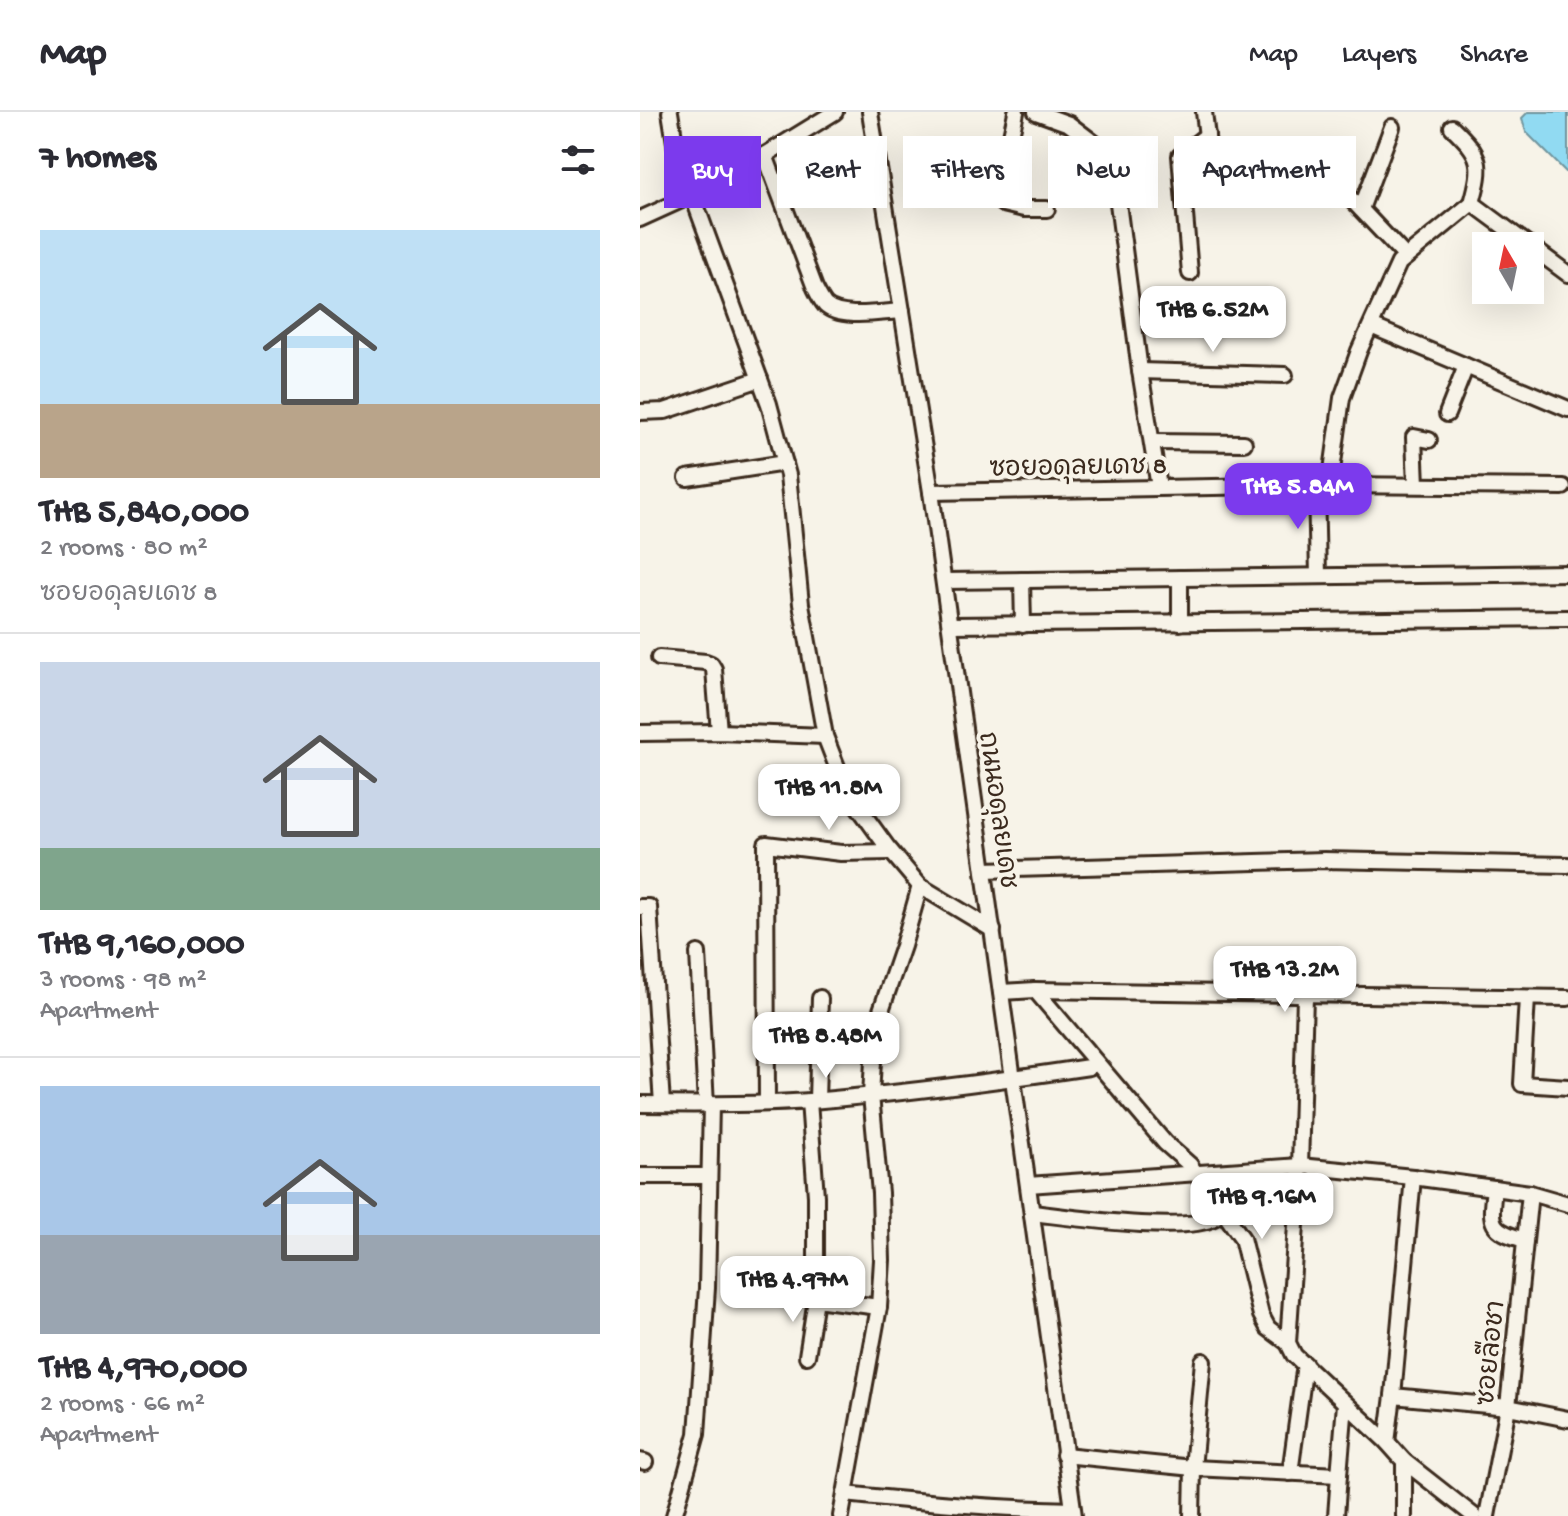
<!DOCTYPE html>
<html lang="en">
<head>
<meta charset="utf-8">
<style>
	:root { --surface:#fff; --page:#f2f2f3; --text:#2b2b33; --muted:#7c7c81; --line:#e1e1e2; --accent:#7c3aed }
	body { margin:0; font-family:"Gochi Hand","Playpen Sans Thai",sans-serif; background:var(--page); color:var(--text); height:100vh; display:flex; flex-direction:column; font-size:30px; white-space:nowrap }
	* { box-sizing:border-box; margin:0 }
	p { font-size:26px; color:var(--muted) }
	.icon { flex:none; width:44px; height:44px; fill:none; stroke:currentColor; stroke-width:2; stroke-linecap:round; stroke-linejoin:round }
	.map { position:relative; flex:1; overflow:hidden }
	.sheet { display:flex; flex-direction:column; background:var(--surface); width:640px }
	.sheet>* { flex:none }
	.hud { position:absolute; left:24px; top:24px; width:760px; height:72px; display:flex; gap:16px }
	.needle { width:52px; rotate:351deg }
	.controls { position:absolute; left:832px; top:120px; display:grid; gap:16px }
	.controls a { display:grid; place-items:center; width:72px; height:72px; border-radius:0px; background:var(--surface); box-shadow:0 8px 32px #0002; font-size:40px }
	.price { position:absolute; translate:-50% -68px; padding:0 18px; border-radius:16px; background:#fff; color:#222; font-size:26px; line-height:52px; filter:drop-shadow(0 2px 4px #0008) }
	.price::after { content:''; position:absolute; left:50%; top:48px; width:24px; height:18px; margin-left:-12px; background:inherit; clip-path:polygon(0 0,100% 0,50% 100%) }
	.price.current { background:var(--accent); color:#fff }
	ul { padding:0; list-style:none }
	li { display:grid; align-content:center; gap:16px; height:424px; padding:0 40px }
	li+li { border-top:2px solid var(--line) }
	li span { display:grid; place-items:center; height:248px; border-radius:0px; color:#555 }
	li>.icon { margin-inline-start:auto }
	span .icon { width:144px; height:144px; fill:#fffc; stroke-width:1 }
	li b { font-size:34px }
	h2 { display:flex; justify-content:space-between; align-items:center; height:96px; padding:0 40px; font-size:34px }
	.pill { padding:0 28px; border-radius:0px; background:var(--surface); box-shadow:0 8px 32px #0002; font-size:28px; line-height:72px }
	.pill.current { background:var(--accent); color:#fff }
	header { display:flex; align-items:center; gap:48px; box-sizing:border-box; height:112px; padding:0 40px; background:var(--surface); border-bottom:2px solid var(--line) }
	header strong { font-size:38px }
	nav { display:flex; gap:44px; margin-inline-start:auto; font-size:28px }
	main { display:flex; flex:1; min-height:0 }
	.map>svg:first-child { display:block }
	.water { fill:#91daf2; stroke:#6f949d; stroke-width:2 }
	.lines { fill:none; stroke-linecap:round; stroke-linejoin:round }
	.minor-casing { stroke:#3b2a1e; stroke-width:20 }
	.minor { stroke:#f7f3e8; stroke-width:14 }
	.labels { text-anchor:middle; stroke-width:8; stroke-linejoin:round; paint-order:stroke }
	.street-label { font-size:26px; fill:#3b2a1e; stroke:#f7f3e8 }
</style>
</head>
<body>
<header>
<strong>Map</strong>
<nav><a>Map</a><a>Layers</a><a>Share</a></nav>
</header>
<main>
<section class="sheet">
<h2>7 homes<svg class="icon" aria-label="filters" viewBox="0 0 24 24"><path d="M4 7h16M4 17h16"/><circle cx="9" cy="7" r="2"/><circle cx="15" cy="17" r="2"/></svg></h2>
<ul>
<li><span style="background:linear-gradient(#bfe0f5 70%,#b9a48a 0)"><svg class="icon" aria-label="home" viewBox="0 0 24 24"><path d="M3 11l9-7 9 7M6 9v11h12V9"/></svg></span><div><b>THB 5,840,000</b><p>2 rooms · 80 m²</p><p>ซอยอดุลยเดช 8</p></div></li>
<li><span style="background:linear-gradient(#c9d6e8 75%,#7fa58c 0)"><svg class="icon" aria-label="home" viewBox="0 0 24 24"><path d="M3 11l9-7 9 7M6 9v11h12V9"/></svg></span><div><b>THB 9,160,000</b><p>3 rooms · 98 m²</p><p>Apartment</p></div></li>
<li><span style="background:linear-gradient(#a9c7e8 60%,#9aa5b1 0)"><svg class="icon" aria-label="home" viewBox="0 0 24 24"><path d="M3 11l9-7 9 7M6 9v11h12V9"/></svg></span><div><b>THB 4,970,000</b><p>2 rooms · 66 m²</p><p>Apartment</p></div></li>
</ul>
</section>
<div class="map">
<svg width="928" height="1404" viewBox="0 0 928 1404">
	<rect width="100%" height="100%" fill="#f7f3e8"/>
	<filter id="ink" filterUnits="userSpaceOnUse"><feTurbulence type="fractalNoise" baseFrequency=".0125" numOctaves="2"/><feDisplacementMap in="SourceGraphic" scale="16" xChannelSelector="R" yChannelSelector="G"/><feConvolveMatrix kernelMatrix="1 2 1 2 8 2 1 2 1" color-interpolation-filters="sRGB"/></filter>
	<g filter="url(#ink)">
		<!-- water -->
		<polygon class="water" points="888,0 928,0 928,62 886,20 882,6"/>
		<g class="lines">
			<!-- minor casing -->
			<g class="minor-casing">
				<g id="minor">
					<polyline points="30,0 44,87"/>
					<polyline points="230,0 291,380 434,1404"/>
					<path d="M376 0C372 22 358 72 363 92L384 97H407"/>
					<polyline points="396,0 429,12 454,31 468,57 478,91 500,259 519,375"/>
					<polyline points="564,0 568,33 579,43 609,43 636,49 677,65 711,87 766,145"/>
					<path d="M812 15C842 44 843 51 832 91"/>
					<path d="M125 43 175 176C178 182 181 188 185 193 200 208 242 200 262 199"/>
					<polyline points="52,82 129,292 148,363 161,492 185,624 206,678 248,736 280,774 353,818"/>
					<polyline points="832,91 928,162"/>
					<polyline points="721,97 752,15"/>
					<polyline points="0,107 44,87 125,43 195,0"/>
					<polyline points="550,161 540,44 567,23"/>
					<polyline points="731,214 928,297"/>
					<polyline points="500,259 645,263"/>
					<polyline points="0,300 25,299 120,267"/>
					<polyline points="807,302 826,254"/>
					<polyline points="512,330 604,331"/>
					<polyline points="47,366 145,351"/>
					<polyline points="676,373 678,464"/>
					<polyline points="690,373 923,375"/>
					<polyline points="776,373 774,325 789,328"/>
					<polyline points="291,380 690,373 702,286 719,239 759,151 832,91"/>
					<polyline points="382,468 383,513"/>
					<polyline points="304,469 928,461"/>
					<polyline points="540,511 540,466"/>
					<polyline points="310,513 928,506"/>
					<polyline points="19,546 66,550 71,552 74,557 79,620"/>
					<polyline points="0,621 79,620 185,624"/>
					<polyline points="344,758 684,748 928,753"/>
					<polyline points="0,795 9,795 22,992"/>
					<polyline points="58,841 66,993"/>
					<polyline points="395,878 525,1031 550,1053 602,1126 621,1203 628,1216 648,1231"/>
					<polyline points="361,880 395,878 928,886"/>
					<polyline points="665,884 660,1054 648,1231 654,1243 747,1330 764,1349 834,1404"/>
					<polyline points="887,886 882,972 928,975"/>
					<polyline points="177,988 180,886"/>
					<polyline points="169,989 176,1084 176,1187 239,1195"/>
					<polyline points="127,990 126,732 201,741 251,740"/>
					<path d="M0 992C57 993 114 993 171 989 264 981 357 969 449 955"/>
					<polyline points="0,1064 69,1064"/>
					<polyline points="388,1073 660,1054 773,1065 890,1081 928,1092"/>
					<path d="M854 1076C850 1111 848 1118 885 1128"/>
					<path d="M392 1101C429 1105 545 1122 574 1106 577 1104 581 1101 583 1098"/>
					<polyline points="167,1244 176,1187"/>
					<polyline points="753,1284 868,1295 928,1307"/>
					<polyline points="747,1330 753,1284 773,1065"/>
					<polyline points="424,1343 553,1356 699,1363 705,1292"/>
					<polyline points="0,1349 5,1350"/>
					<polyline points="764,1349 764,1404"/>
					<polyline points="650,1361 665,1252"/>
					<path d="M205 1382C281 1390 356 1397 433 1398"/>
					<polyline points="34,1404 57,1322 67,1176 71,993"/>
					<polyline points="201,1404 239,1195 242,1148 240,1081 231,983 235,916 263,834 280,774"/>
					<polyline points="552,1404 553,1356 563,1249"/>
					<polyline points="696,1404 699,1363"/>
					<polyline points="847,1404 868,1295 890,1081"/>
				</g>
			</g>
			<!-- minor -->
			<use href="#minor" class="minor"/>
		</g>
	</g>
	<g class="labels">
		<!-- street labels -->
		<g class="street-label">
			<text transform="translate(438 353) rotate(-1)" y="9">ซอยอดุลยเดช 8</text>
			<text transform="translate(360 698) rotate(82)" y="9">ถนนอดุลยเดช</text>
			<text transform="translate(849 1241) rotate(-84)" y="9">ซอยลือชา</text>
		</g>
	</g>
</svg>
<div class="controls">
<a><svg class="needle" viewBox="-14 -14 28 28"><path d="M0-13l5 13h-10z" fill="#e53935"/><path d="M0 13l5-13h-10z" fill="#7c7c81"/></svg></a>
</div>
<b class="price" style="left:573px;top:242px">THB 6.52M</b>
<b class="price current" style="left:658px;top:419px">THB 5.84M</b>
<b class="price" style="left:189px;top:720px">THB 11.8M</b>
<b class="price" style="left:645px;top:902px">THB 13.2M</b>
<b class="price" style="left:186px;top:968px">THB 8.48M</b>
<b class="price" style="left:622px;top:1129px">THB 9.16M</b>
<b class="price" style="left:153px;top:1212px">THB 4.97M</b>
<div class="hud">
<a class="pill current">Buy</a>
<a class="pill">Rent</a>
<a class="pill">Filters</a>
<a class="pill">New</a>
<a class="pill">Apartment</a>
</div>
</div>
</main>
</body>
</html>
